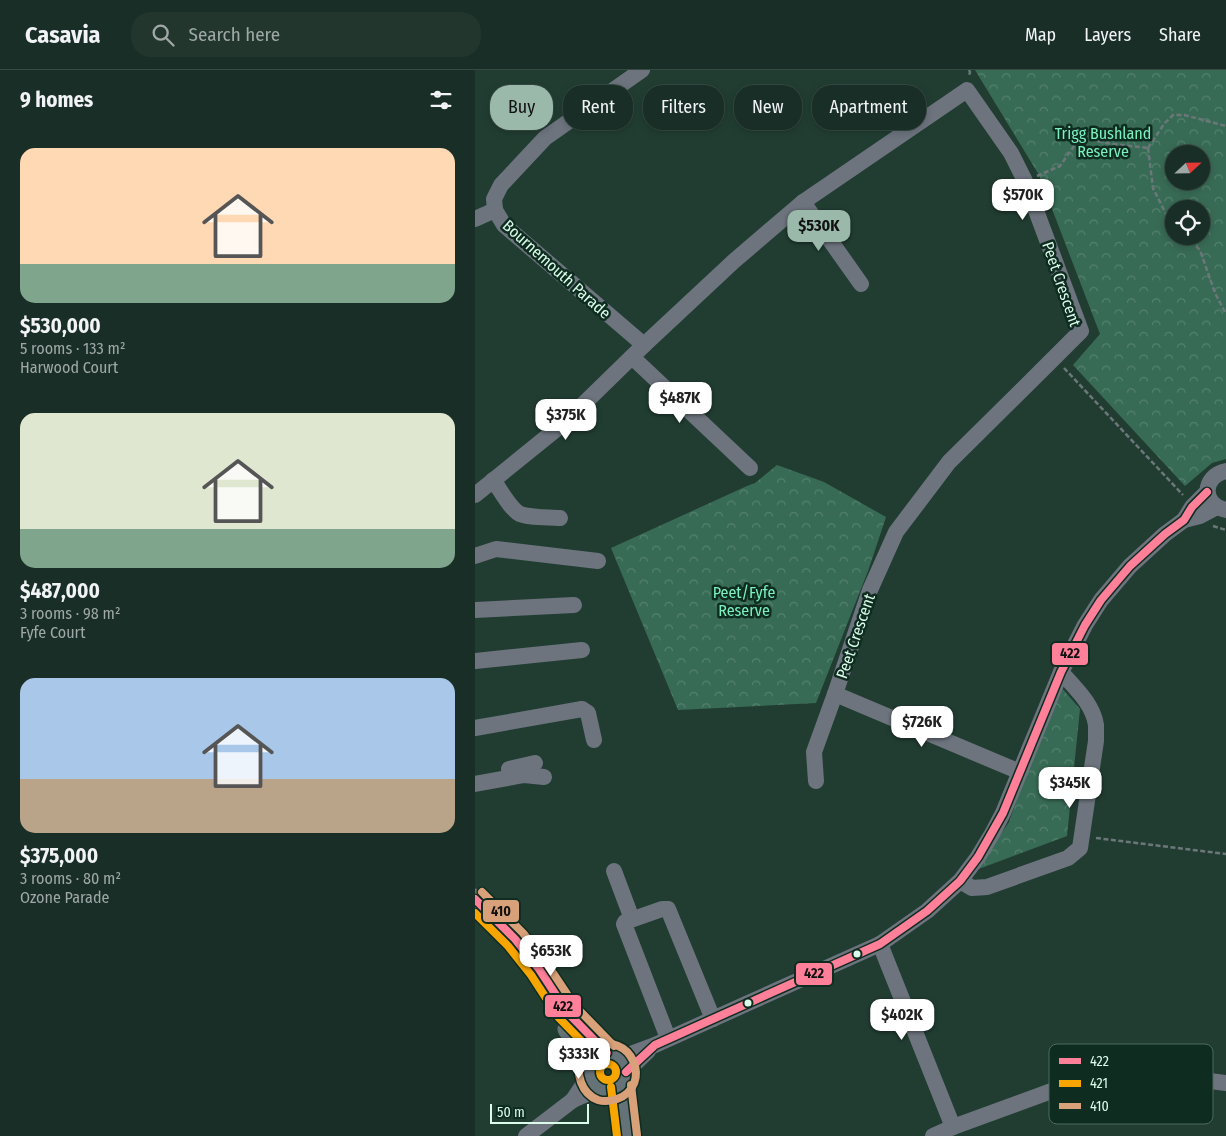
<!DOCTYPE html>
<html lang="en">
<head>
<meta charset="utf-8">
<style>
	:root { --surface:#192e26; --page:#22362e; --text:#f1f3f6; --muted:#9fa8a7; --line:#374a43; --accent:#9ab9aa }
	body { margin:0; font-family:"Fira Sans Condensed",sans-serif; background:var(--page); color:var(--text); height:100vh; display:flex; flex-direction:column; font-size:19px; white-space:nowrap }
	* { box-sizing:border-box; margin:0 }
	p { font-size:16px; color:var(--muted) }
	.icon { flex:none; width:28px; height:28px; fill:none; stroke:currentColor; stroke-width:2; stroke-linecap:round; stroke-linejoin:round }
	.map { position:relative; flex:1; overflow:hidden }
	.side { display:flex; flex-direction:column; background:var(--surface); width:475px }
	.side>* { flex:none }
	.banner { position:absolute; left:15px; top:15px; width:475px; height:45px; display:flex; gap:10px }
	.needle { width:32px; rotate:68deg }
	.buttons { position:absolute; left:690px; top:75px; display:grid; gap:10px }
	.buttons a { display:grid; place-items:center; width:45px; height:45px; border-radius:50%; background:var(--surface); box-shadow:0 2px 8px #0003,0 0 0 1px var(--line); font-size:25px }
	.scale { position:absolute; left:15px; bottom:12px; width:99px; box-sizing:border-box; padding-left:5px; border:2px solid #dbfceb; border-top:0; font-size:14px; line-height:18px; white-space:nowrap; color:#dbfceb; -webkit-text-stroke:4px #0f2c20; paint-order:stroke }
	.price { position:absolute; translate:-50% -42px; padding:0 11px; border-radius:10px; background:#fff; color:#222; font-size:16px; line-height:32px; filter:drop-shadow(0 1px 2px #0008) }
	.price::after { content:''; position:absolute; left:50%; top:30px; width:15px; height:11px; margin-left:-8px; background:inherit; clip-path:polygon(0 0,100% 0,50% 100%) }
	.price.on { background:var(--accent); color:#111 }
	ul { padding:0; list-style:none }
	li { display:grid; align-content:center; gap:10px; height:265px; padding:0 20px }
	li span { display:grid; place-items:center; height:155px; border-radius:15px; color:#555 }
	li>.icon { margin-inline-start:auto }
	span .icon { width:90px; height:90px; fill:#fffc; stroke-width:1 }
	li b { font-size:21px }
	h2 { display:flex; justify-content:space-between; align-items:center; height:60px; padding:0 20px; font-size:21px }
	.tag { padding:0 18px; border-radius:20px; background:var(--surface); box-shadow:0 2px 8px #0003,0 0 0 1px var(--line); font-size:18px; line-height:45px }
	.tag.on { background:var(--accent); color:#111 }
	header { display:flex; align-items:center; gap:30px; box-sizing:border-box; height:70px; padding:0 25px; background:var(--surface); border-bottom:1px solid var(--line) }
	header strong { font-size:24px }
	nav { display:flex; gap:28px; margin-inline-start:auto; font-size:18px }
	.search { width:350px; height:45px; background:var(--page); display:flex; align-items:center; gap:12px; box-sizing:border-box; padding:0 18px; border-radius:20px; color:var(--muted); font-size:19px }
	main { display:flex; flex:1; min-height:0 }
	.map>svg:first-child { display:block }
	.park { fill:url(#park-crowns); fill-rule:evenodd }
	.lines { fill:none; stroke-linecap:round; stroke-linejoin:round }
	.path { stroke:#6b7779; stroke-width:2.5; stroke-dasharray:5 2.5; stroke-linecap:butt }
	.minor { stroke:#6d747e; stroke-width:16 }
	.major { stroke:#657378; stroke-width:21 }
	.bus-1-casing { stroke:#0f2c20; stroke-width:11 }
	.bus-2-casing { stroke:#0f2c20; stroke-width:11 }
	.bus-3-casing { stroke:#0f2c20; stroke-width:11 }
	.bus-1 { stroke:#ff8098; stroke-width:8 }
	.bus-2 { stroke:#f7a600; stroke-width:8 }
	.bus-3 { stroke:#d9a179; stroke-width:8 }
	.bus-dot { fill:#dbfceb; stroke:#0f2c20; stroke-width:2 }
	.labels { text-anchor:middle; stroke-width:5; stroke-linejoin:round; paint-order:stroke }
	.park-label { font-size:16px; fill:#7af1be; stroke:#0f2c20 }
	.street-label { font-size:16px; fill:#dbfceb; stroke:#0f2c20 }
	.key { fill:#0f2c20; stroke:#4c6a5d; stroke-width:1 }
	.key-label { font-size:14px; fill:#dbfceb }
	.line-badge { stroke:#0f2c20; stroke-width:2 }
	.pale-badge-label { font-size:14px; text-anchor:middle; font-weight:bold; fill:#111 }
</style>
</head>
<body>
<header>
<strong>Casavia</strong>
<div class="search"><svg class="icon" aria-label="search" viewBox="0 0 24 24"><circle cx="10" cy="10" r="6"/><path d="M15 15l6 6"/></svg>Search here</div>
<nav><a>Map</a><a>Layers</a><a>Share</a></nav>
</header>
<main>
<section class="side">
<h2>9 homes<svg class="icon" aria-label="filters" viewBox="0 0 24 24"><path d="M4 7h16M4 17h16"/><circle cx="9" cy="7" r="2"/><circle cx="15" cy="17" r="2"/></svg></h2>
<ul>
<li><span style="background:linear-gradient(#ffd9b3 75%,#7fa58c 0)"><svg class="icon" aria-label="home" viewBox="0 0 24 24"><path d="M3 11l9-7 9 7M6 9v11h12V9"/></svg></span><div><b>$530,000</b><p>5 rooms · 133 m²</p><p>Harwood Court</p></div></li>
<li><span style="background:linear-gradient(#dfe7d0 75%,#7fa58c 0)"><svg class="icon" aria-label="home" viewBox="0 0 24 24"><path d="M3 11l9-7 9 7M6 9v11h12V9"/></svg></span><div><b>$487,000</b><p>3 rooms · 98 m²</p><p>Fyfe Court</p></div></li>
<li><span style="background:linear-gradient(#a9c7e8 65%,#b9a48a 0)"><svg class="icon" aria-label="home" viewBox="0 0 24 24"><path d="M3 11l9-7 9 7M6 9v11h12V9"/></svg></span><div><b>$375,000</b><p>3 rooms · 80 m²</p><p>Ozone Parade</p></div></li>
</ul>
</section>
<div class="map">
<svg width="751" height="1066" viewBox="0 0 751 1066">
	<defs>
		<pattern id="park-crowns" width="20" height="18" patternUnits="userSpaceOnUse" patternTransform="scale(1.25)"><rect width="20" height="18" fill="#386b55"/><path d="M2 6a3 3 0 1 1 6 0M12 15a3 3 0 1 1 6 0" fill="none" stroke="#54816e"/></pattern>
	</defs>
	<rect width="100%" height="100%" fill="#213d32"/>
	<!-- park -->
	<g class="park">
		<path d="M500 0H751V389L737 393 710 416 598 295 625 264 564 105ZM699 84H726V111H699ZM699 139H726V166H699Z"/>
		<polygon points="302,395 349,412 411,447 393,501 341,633 203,640 136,478 272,416 280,413"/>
		<polygon points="586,617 605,639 592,766 501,800 534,752 553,698"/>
	</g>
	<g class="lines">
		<!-- path -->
		<g class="path">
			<polyline points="494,0 495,2 494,6"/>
			<polyline points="673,78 689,54 698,45 709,45 751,56"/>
			<polyline points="673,78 678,118 695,152 699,156"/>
			<polyline points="562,106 585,96 599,76 614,69 630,73 673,78"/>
			<polyline points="710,166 725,180 740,223 751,244"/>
			<polyline points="589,298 708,425"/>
			<polyline points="738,456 751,460"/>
			<polyline points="621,768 751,784"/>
		</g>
		<!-- minor -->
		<g class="minor">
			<polyline points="167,0 70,68 26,115 19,129 20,140 29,155 169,275"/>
			<polyline points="328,132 386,214"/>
			<polyline points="0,149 20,140"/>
			<polyline points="157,287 275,398"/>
			<path d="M751 401C727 406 726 435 751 440"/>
			<path d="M18 410C25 419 35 439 45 444 55 448 74 447 85 448"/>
			<polyline points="0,425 89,353 169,275 259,191 328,132 492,20 536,83 550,111 606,261 579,288 474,392 421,462 395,520 360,624 339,682 341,711"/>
			<polyline points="709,450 717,437 732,422"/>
			<polyline points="0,486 21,479 123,491"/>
			<polyline points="0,540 99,535"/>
			<polyline points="0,591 107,580"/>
			<polyline points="360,624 545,702"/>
			<polyline points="0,658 107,639 113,643 119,670"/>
			<polyline points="34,699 60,693"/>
			<polyline points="0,714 49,705 69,707"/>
			<polyline points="139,801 157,849"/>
			<path d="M485 811 497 818 512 817 593 788 605 778 621 671C621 666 621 660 621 655 618 634 600 618 586 602"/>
			<polyline points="405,874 478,1057"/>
			<polyline points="193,968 149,854 150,852 187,839 193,839 238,949"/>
			<polyline points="145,988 180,975 271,934 405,874 452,841 485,811 503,787 517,764 528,743 586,602 610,555 626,530 655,496 690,464 709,450 725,446 742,437"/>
			<polyline points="151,1002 173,981"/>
			<polyline points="98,1030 114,1006"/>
			<polyline points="51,1066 98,1030 123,1019"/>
			<polyline points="458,1066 478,1057 620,1005 665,1002 751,1013"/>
		</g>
		<!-- major -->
		<g class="major">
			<polyline points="0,829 40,869 64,899 92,942 132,983"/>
			<polyline points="93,959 109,981 115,995"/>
			<circle cx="132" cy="1002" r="19"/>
			<polyline points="146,1016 152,1066"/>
		</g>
		<!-- bus-1 casing -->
		<g class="bus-1-casing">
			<g id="bus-1">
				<polyline points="0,829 40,869 64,899 92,942 132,983"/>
				<polyline points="151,1002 180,975 405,874 452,841 485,811 503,787 528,743 586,602 610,555 626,530 655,496 690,464 709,450 717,437 732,422"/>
			</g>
		</g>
		<!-- bus-2 casing -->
		<g class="bus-2-casing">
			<g id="bus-2">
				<polyline points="0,843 33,876 56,905 84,948 125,990"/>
				<circle cx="133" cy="1002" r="8"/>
				<polyline points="136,1017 142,1066"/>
			</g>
		</g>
		<!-- bus-3 casing -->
		<g class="bus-3-casing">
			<g id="bus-3">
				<polyline points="7,822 48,863 72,894 100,936 139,976"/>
				<path d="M115 979C113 981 109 984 107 987 99 1003 107 1024 123 1030 129 1032 136 1031 142 1029 179 1016 157 958 116 978"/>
				<polyline points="156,1015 162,1065"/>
			</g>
		</g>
		<!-- bus-1 -->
		<use href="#bus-1" class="bus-1"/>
		<!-- bus-2 -->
		<use href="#bus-2" class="bus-2"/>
		<!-- bus-3 -->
		<use href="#bus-3" class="bus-3"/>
	</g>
	<!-- markers -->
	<g class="bus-dot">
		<circle cx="382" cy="884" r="4.5"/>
		<circle cx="273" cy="933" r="4.5"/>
	</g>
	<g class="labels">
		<!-- park labels -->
		<g class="park-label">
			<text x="628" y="69">Trigg Bushland<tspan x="628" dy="18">Reserve</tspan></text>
			<text x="269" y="528">Peet/Fyfe<tspan x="269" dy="18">Reserve</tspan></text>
		</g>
		<!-- street labels -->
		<g class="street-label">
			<text transform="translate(82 199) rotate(42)" y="6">Bournemouth Parade</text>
			<text transform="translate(587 214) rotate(71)" y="6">Peet Crescent</text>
			<text transform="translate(380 566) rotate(-71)" y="6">Peet Crescent</text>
		</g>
	</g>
	<!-- legend -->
	<rect x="574" y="974" width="164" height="80" rx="8" class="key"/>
	<rect x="584" y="988" width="22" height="6" fill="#ff8098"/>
	<rect x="584" y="1010" width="22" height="7" fill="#f7a600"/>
	<rect x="584" y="1033" width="22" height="6" fill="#d9a179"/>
	<g class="key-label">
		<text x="615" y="996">422</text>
		<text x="615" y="1018">421</text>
		<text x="615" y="1041">410</text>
	</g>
	<g class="line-badge">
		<rect x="576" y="572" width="38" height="24" rx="5" fill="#ff8098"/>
		<rect x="7" y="829" width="38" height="24" rx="5" fill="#d9a179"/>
		<rect x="320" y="892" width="38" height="24" rx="5" fill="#ff8098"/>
		<rect x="69" y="924" width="38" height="24" rx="5" fill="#ff8098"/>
	</g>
	<g class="pale-badge-label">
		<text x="595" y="588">422</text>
		<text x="26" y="846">410</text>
		<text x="339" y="908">422</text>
		<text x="88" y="941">422</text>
	</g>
</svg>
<div class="buttons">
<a><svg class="needle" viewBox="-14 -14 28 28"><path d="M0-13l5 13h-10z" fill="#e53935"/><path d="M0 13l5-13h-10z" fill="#9fa8a7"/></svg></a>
<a><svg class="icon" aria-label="locate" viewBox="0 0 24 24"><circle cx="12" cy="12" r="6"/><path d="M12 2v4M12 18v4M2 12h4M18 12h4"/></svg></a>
</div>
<div class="scale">50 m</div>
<b class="price" style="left:548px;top:151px">$570K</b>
<b class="price on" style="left:344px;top:182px">$530K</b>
<b class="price" style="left:205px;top:354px">$487K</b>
<b class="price" style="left:91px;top:371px">$375K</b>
<b class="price" style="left:447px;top:678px">$726K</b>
<b class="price" style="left:595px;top:739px">$345K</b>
<b class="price" style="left:76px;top:907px">$653K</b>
<b class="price" style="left:427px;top:971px">$402K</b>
<b class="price" style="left:104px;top:1010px">$333K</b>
<div class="banner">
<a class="tag on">Buy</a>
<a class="tag">Rent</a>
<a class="tag">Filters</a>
<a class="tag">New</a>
<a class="tag">Apartment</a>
</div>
</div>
</main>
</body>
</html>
